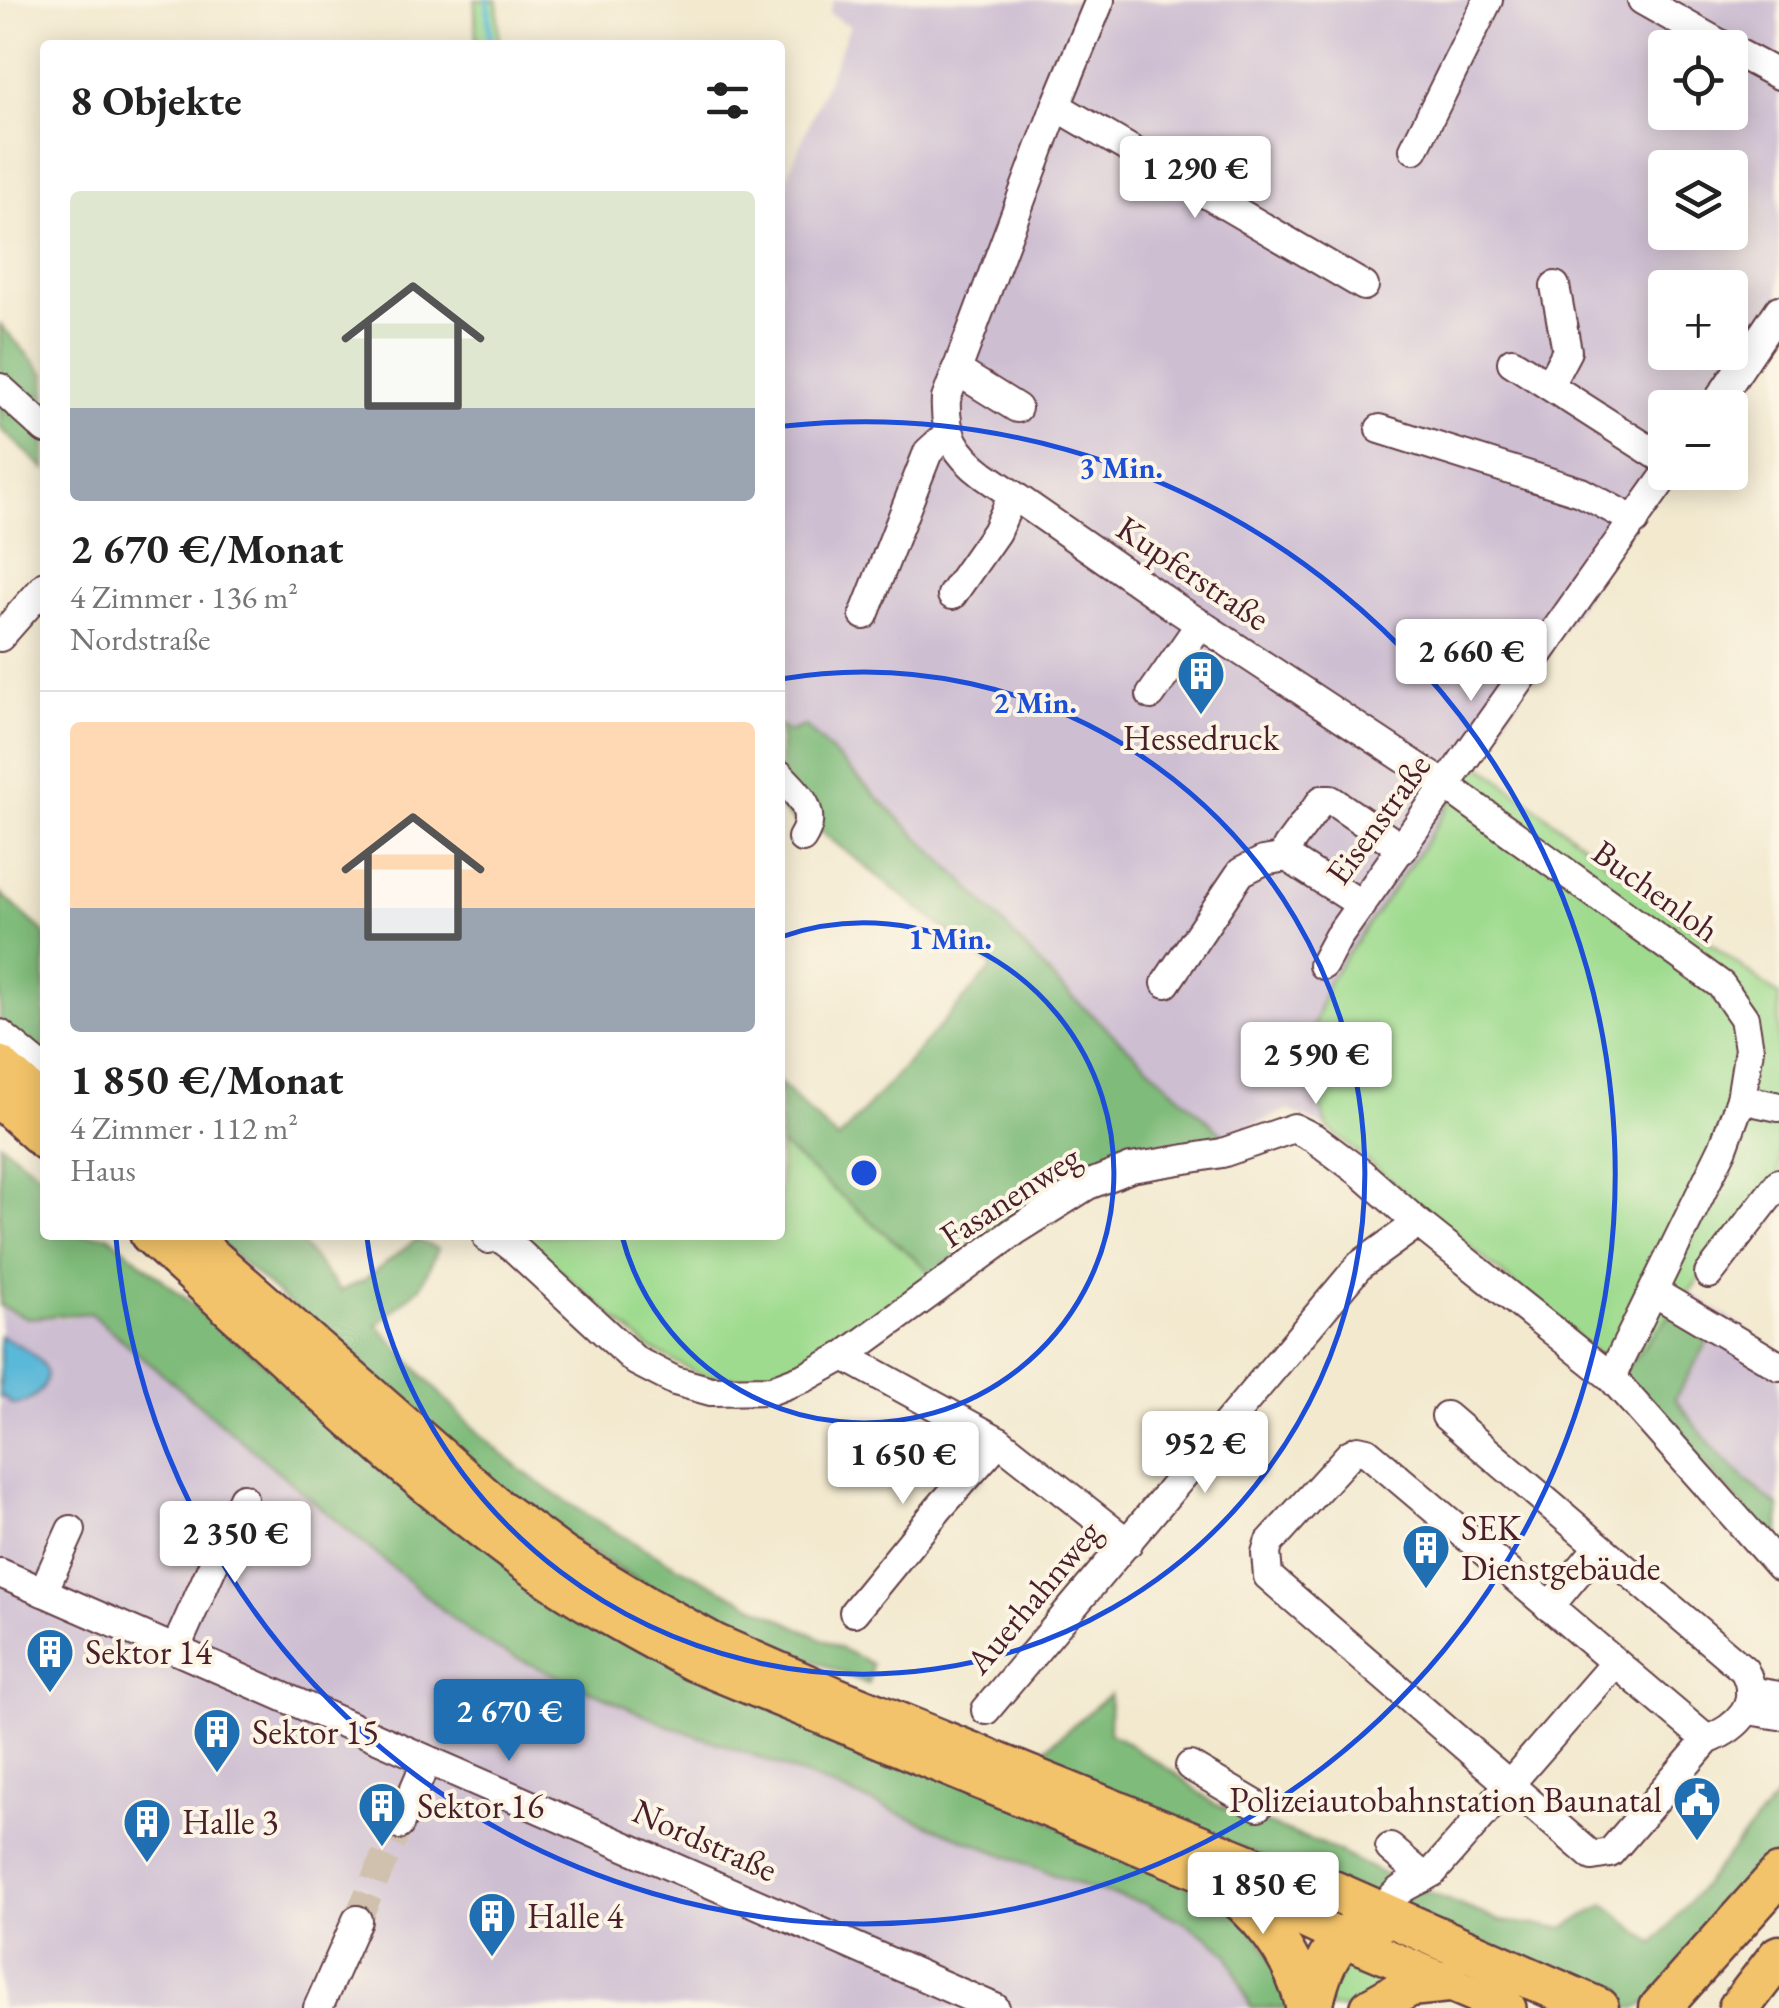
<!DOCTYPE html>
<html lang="de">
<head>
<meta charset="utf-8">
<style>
	:root { --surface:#fff; --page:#f2f2f2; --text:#222; --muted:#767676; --line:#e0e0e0; --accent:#1f6fb2 }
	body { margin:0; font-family:"EB Garamond",serif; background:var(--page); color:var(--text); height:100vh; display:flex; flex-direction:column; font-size:38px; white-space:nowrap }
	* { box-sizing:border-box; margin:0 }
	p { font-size:32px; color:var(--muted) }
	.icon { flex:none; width:55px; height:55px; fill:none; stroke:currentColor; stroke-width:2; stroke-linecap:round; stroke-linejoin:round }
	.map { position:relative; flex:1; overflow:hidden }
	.sheet { position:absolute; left:40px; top:40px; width:745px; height:1200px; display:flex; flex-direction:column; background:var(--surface); border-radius:10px; box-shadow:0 5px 25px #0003 }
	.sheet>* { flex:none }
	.tools { position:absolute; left:1648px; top:30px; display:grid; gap:20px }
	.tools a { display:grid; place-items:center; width:100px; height:100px; border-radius:10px; background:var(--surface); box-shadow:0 5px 25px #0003; font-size:50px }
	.price { position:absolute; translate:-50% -85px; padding:0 22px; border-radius:10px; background:#fff; color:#222; font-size:32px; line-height:65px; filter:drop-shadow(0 2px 5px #0008) }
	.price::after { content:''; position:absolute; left:50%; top:60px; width:30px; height:22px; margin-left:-15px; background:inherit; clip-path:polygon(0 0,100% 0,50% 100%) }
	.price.selected { background:var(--accent); color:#fff }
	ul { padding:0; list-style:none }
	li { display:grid; align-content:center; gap:20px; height:530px; padding:0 30px }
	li+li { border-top:2px solid var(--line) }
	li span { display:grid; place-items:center; height:310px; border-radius:10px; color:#555 }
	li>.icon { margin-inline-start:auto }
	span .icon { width:180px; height:180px; fill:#fffc; stroke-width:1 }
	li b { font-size:42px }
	h2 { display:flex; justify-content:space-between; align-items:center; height:120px; padding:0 30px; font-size:42px }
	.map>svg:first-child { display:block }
	.industrial { fill:#cdbed2; fill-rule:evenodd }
	.green { fill:#9fdb8f; stroke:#747d5d; stroke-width:2.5 }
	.forest { fill:#7fbb7a; stroke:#646d52; stroke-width:2.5 }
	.water { fill:#5ab8d8; stroke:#526c82; stroke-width:2.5 }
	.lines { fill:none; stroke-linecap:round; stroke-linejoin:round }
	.stream { stroke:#5ab8d8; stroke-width:6 }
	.minor-tunnel { stroke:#d0c1ae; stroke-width:28; stroke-dasharray:28 14; stroke-linecap:butt }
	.minor-casing { stroke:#633d44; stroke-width:32 }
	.major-casing { stroke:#633d44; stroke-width:40 }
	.highway-casing { stroke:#633d44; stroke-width:45 }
	.minor { stroke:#fff; stroke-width:28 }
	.major { stroke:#f2c36a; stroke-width:35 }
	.highway { stroke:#f2c36a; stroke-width:40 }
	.ring { fill:none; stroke:#1d4ed8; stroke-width:5 }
	.labels { text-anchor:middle; stroke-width:8; stroke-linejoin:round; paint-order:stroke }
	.street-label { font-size:35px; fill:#4a1f2b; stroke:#fcf5e5 }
	.poi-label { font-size:35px; fill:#4a1f2b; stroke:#fcf5e5; text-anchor:start }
	.centre { fill:#1d4ed8; stroke:#fcf5e5; stroke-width:5 }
	.ring-label { font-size:30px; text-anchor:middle; font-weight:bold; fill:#1d4ed8; stroke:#fcf5e5; stroke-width:8; stroke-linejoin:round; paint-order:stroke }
</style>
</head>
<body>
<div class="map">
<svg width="1779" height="2008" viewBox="0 0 1779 2008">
	<rect width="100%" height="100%" fill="#fcf5e5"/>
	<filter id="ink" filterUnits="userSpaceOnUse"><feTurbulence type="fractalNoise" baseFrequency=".01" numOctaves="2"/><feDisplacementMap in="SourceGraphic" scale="20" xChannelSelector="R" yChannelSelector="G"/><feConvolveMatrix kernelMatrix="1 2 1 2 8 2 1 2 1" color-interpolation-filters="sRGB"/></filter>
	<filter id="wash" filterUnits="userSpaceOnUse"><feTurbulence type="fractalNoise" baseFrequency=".0048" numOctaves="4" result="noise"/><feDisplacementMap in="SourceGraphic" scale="40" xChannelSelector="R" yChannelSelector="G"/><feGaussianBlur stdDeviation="2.25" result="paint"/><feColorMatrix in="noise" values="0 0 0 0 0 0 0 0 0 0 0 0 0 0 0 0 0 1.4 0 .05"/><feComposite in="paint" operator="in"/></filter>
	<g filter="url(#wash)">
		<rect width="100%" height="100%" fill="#f2e9cf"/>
		<!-- industrial -->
		<g class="industrial">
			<path d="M834 0H1779V325L1721 407 1665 408V472L1422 848 1328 982 1311 1081 1328 1128 1288 1110 1226 1137 1060 986 966 884 805 726 788 732 780 726V193L850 26 829 13ZM1665 48H1730V112H1665ZM1665 168H1730V232H1665ZM1665 288H1730V352H1665Z"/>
			<polygon points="1689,1292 1779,1351 1779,1507 1749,1484 1701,1436 1675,1398 1682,1380 1711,1342 1675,1309"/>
			<polygon points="0,1306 28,1318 65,1318 90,1313 469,1632 501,1651 667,1725 750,1754 1087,1888 1146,1904 1180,1920 1208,1937 1228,1954 1251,2008 0,2008"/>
		</g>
		<!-- green -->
		<g class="green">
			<polygon points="475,0 497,0 499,45 476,45"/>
			<polygon points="1476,761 1779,996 1779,1183 1621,1374 1328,1128 1311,1081 1307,1048 1328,982 1422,848"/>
			<polygon points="780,1144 933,1274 815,1357 752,1380 701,1375 649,1348 519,1235 780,1235"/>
			<polygon points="1354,1959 1404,1979 1357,2008 1323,2008 1338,1965"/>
		</g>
		<!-- forest -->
		<g class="forest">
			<polygon points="0,324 45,374 45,469 0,428"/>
			<polygon points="780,726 788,732 805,726 966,884 1060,986 1226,1137 1113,1162 1048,1193 933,1274 780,1144 780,1083 838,1140 993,967 823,833 795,822 780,809"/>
			<polygon points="0,893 45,933 45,1086 0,1024"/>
			<path d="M0 1143 45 1178V1235H108L275 1372 1088 1843C1128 1861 1227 1894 1252 1927 1270 1951 1282 1982 1297 2008H1251L1228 1954 1208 1937 1180 1920 1146 1904 1087 1888 750 1754 667 1725 501 1651 469 1632 90 1313 28 1318 0 1306Z"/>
			<path d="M211 1235H294L340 1291 363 1281 416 1240 438 1249 420 1287 377 1325C427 1379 476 1438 536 1481 641 1555 758 1606 872 1664L868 1684 672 1600 560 1532 482 1474Z"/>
			<path d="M1675 1309 1708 1342 1675 1398C1704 1441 1737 1475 1779 1507V1547L1621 1374Z"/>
			<polygon points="1110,1694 1109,1732 1182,1778 1212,1803 1324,1845 1389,1877 1500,1921 1564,1928 1605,1904 1654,1944 1779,1794 1779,1860 1657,1998 1637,2008 1614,2006 1032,1760"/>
		</g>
		<!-- water -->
		<path class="water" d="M0 1336C13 1342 32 1350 41 1362 58 1383 31 1404 12 1405L4 1397 0 1398Z"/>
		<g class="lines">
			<!-- stream -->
			<polyline class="stream" points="488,0 490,45"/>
		</g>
	</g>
	<g filter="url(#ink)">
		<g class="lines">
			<!-- minor-tunnel -->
			<polyline class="minor-tunnel" points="357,1920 399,1825"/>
			<!-- minor casing -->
			<g class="minor-casing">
				<g id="minor">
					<path d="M1100 0 1056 106 946 399C944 434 956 454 984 475L1173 606 1448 787 1721 985 1744 1018 1749 1049 1741 1099 1723 1148 1611 1377"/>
					<polyline points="1642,0 1727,48"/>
					<polyline points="1730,49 1779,75"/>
					<polyline points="1056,106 1364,286"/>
					<polyline points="1414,149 1488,0"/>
					<polyline points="1512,362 1665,460"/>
					<polyline points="956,370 1017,408"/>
					<polyline points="1549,385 1567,351 1555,286"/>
					<polyline points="0,388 45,429"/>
					<polyline points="1713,408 1779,310"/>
					<polyline points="1380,429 1581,492 1635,521"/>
					<polyline points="952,595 996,532 1013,495"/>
					<polyline points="864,615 928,452 949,433"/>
					<polyline points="0,637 45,586"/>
					<polyline points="1151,695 1200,624"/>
					<path d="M780 775C798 794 819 812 802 838"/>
					<polyline points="1362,905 1287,857 1287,847 1322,800 1331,800 1403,849"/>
					<polyline points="1323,965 1338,937 1668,472"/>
					<polyline points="1166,983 1241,872 1263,861 1287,857"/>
					<polyline points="0,1034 45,1071"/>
					<polyline points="1741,1099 1779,1107"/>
					<polyline points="488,1239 499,1237 515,1249 636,1361 675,1381 711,1391 772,1390 806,1377 844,1356 1015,1231 1088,1185 1131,1168 1222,1153 1294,1128 1314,1138 1361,1173 1418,1223 1611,1377 1779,1566"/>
					<polyline points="1709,1274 1779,1183"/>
					<polyline points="1654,1292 1779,1366"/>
					<polyline points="844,1356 999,1441 1128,1543"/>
					<path d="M1446 1416 1744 1670C1763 1705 1737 1728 1707 1740L1610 1853 1592 1856 1268 1576 1266 1553 1269 1543 1350 1454 1358 1450 1367 1452 1707 1740"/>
					<polyline points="0,1573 995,2008"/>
					<polyline points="43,1592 71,1530"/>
					<polyline points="1549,1607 1598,1548"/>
					<polyline points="854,1612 940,1507 999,1441"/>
					<polyline points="175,1650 243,1498"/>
					<polyline points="1750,1691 1779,1696"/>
					<polyline points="986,1710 1360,1265 1418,1223"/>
					<polyline points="1748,1710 1779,1715"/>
					<polyline points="1190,1766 1258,1806"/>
					<polyline points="399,1825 427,1760"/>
					<polyline points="1390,1848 1424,1877"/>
					<path d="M1375 1926C1398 1884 1394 1894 1433 1872L1614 1664"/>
					<polyline points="318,2008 357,1920"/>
				</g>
			</g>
			<!-- major casing -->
			<g class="major-casing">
				<g id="major">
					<polyline points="0,1064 45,1104"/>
					<polyline points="0,1101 45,1142"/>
					<path d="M148 1235C271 1345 389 1464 522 1561 576 1600 634 1632 693 1663L1212 1877 1342 1938 1508 2008"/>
					<polyline points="189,1235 498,1506 566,1556 646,1604 715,1642 838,1696 1280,1875 1302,1890"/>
				</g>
			</g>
			<!-- highway casing -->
			<g class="highway-casing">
				<g id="highway">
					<polyline points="1280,1875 1317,1884 1598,2008"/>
					<path d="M1212 1877C1259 1910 1293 1951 1307 2008"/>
					<path d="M1312 2008C1320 1969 1334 1930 1377 1923"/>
					<polyline points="1371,2008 1410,1986 1448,1982"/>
					<polyline points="1660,2008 1779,1875"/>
					<polyline points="1739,2008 1779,1956"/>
				</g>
			</g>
			<!-- minor -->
			<use href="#minor" class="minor"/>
			<!-- major -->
			<use href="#major" class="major"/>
			<!-- highway -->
			<use href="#highway" class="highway"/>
		</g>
	</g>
	<!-- distance rings -->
	<g class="ring">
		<path d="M781 937A250 250 0 1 1 622 1236"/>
		<path d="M781 679A501 501 0 1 1 367 1238"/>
		<path d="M785 426A751 751 0 1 1 116 1238"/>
	</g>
	<!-- icons -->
	<defs>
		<g id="building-pin" transform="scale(2.5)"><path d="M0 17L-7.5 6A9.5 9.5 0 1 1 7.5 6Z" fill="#1f6fb2" stroke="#fcf5e5"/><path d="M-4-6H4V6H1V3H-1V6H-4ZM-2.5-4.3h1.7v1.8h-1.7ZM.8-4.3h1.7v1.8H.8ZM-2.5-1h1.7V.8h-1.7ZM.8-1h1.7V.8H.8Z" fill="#fff"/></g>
		<g id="civic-pin" transform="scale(2.5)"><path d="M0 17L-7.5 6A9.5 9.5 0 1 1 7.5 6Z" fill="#1f6fb2" stroke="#fcf5e5"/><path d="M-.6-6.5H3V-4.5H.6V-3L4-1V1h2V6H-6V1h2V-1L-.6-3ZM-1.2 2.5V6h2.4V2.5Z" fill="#fff"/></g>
	</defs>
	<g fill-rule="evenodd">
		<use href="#building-pin" x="1201" y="674"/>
		<use href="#building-pin" x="1426" y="1548"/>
		<use href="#building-pin" x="50" y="1652"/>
		<use href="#building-pin" x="217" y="1732"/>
		<use href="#civic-pin" x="1697" y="1800"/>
		<use href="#building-pin" x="382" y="1806"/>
		<use href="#building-pin" x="147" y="1822"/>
		<use href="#building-pin" x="492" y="1916"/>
	</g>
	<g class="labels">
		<!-- street labels -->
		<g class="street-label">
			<text transform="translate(1193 573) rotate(34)" y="12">Kupferstraße</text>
			<text transform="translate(1378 819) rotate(-54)" y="12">Eisenstraße</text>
			<text transform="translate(1656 891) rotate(36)" y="12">Buchenloh</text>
			<text transform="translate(1010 1196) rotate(-33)" y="12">Fasanenweg</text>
			<text transform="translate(1033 1597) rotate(-50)" y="12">Auerhahnweg</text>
			<text transform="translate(705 1840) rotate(24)" y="12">Nordstraße</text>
		</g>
		<!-- poi labels -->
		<g class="poi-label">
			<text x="1201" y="750" text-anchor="middle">Hessedruck</text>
			<text x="1461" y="1540">SEK<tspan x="1461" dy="40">Dienstgebäude</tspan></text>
			<text x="85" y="1664">Sektor 14</text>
			<text x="252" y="1744">Sektor 15</text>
			<text x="1662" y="1812" text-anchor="end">Polizeiautobahnstation Baunatal</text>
			<text x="417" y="1818">Sektor 16</text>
			<text x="182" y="1834">Halle 3</text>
			<text x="527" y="1928">Halle 4</text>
		</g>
	</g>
	<circle cx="864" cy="1173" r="15" class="centre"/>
	<g class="ring-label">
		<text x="1121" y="478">3 Min.</text>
		<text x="1035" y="713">2 Min.</text>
		<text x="950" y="949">1 Min.</text>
	</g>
</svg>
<div class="tools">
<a><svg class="icon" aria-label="locate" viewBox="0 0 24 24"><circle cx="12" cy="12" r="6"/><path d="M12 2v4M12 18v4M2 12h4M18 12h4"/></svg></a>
<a><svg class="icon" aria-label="layers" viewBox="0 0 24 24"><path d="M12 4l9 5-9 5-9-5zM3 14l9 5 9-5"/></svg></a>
<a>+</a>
<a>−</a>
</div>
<b class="price" style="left:1195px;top:221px">1 290 €</b>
<b class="price" style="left:1471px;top:704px">2 660 €</b>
<b class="price" style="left:1316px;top:1107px">2 590 €</b>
<b class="price" style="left:1205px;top:1496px">952 €</b>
<b class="price" style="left:903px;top:1507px">1 650 €</b>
<b class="price" style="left:235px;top:1586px">2 350 €</b>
<b class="price selected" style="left:509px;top:1764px">2 670 €</b>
<b class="price" style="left:1263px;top:1937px">1 850 €</b>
<section class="sheet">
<h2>8 Objekte<svg class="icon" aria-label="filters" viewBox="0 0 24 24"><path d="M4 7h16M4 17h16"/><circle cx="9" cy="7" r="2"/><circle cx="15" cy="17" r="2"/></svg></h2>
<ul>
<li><span style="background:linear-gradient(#dfe7d0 70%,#9aa5b1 0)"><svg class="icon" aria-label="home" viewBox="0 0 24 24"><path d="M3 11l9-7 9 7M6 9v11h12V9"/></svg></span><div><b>2 670 €/Monat</b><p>4 Zimmer · 136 m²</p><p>Nordstraße</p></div></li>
<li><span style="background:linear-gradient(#ffd9b3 60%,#9aa5b1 0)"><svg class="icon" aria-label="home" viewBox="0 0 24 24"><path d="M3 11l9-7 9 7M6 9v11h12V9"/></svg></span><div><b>1 850 €/Monat</b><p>4 Zimmer · 112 m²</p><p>Haus</p></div></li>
</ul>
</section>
</div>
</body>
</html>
